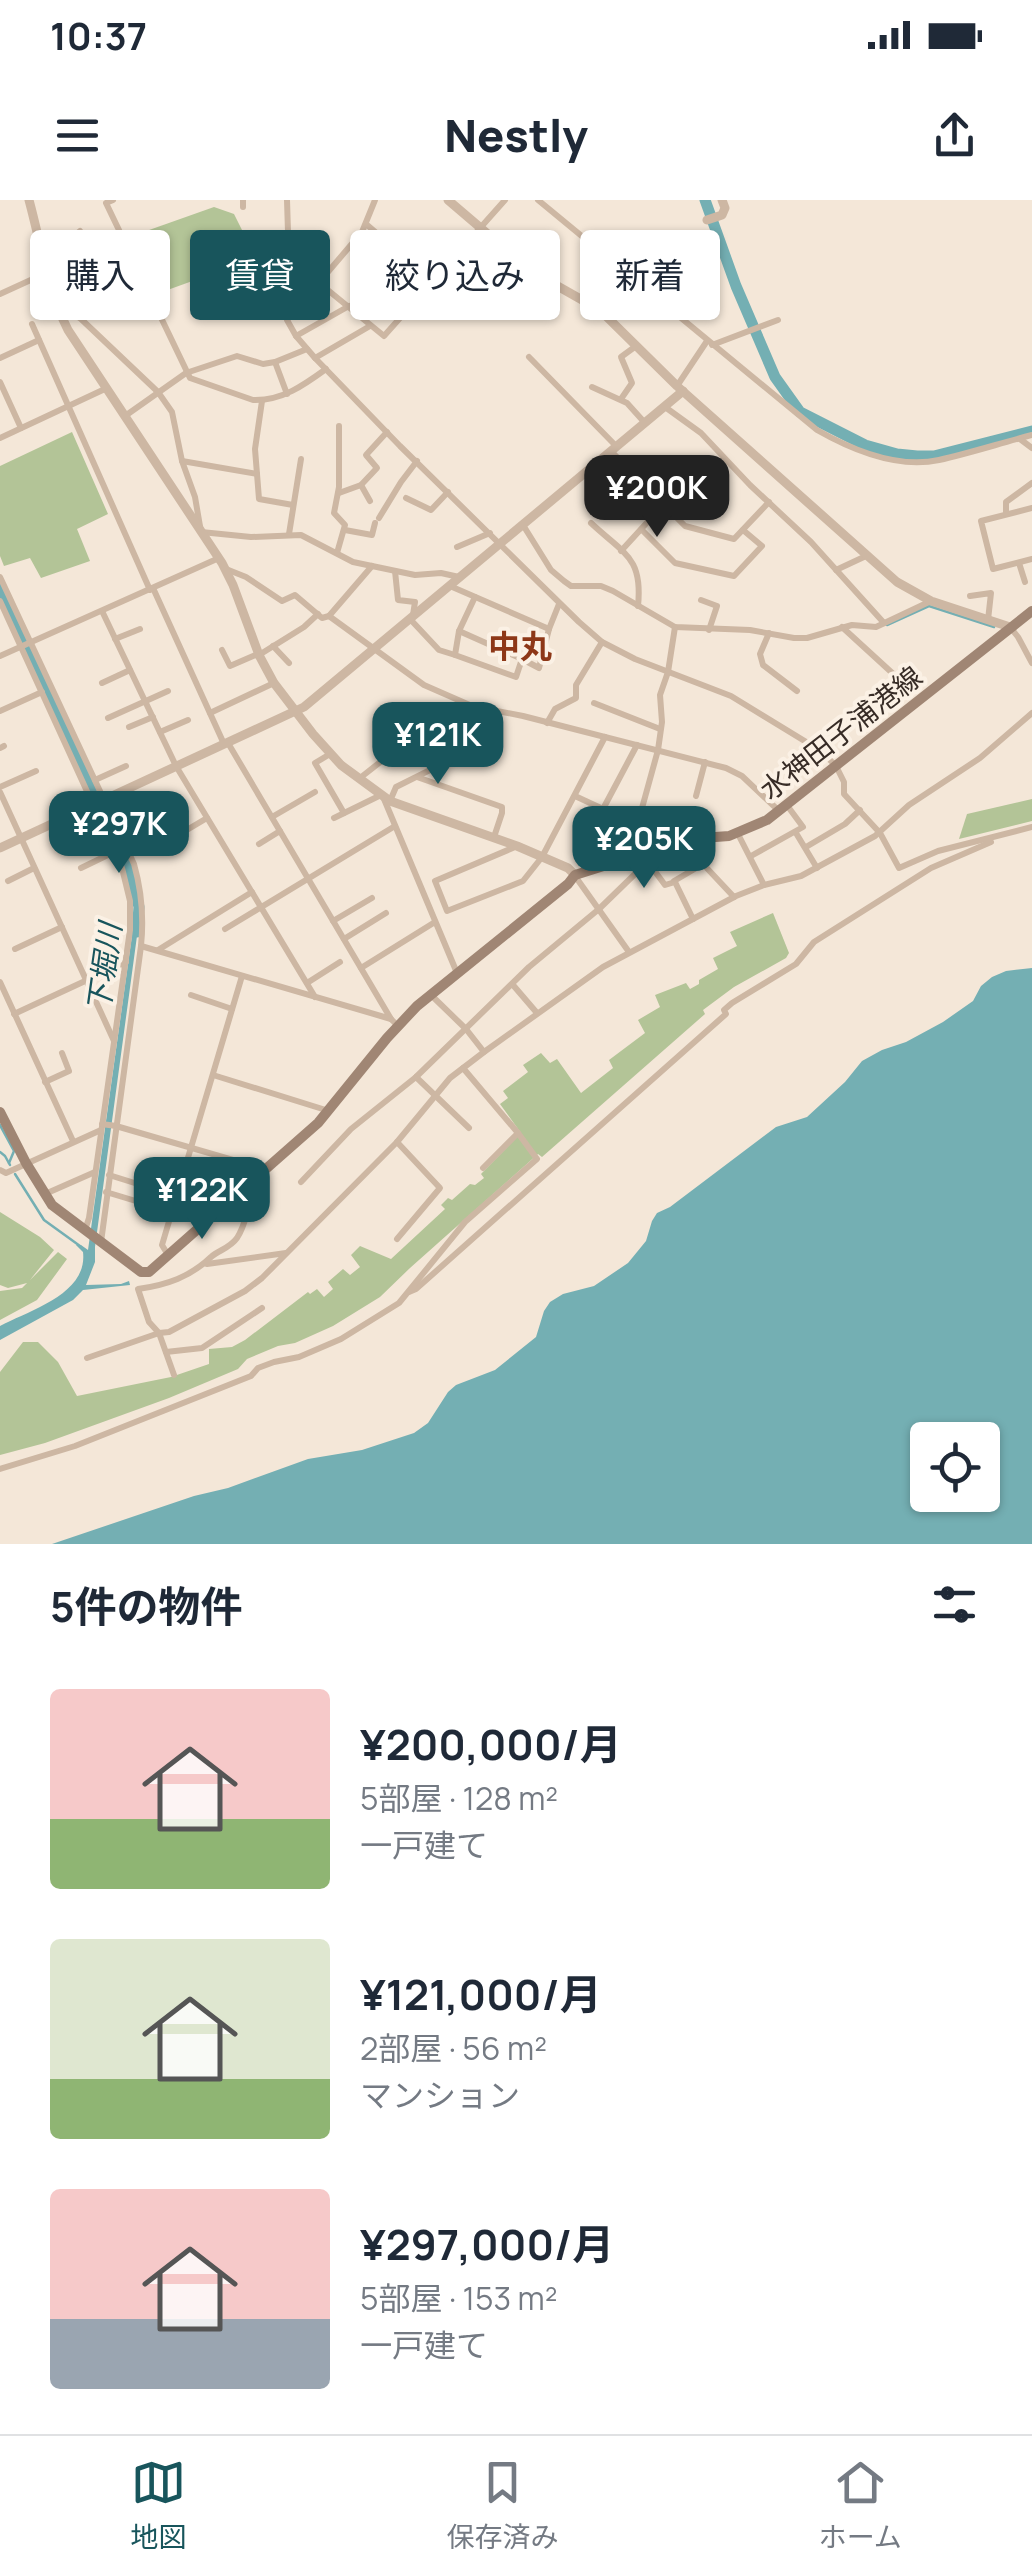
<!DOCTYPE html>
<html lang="ja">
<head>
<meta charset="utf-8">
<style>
	:root { --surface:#fff; --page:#f6f6f7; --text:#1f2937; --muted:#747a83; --line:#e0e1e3; --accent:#18555c }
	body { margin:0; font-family:Manrope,"Noto Sans JP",sans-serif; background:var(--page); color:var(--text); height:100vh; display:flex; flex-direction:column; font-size:38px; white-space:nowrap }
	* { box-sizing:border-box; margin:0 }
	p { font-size:32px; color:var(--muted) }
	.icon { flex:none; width:55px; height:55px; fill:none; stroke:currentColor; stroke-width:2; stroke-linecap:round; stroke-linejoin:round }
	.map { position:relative; height:1344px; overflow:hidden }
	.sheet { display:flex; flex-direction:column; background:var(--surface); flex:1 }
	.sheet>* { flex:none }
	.guide { position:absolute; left:30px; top:30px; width:972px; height:90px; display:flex; gap:20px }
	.tools { position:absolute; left:910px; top:1222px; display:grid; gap:20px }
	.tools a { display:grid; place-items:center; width:90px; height:90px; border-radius:10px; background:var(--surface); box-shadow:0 2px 8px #0004; font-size:50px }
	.price { position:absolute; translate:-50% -85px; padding:0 22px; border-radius:20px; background:var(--accent); color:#fff; font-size:32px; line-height:65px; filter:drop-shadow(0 2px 5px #0008) }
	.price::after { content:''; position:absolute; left:50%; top:60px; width:30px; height:22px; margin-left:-15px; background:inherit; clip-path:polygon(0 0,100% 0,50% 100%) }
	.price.on { background:#222; color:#fff }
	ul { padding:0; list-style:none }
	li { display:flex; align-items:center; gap:30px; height:250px; padding:0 50px }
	li span { display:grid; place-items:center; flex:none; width:280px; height:200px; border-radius:10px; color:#555 }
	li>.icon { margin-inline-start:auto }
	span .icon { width:120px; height:120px; fill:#fffc; stroke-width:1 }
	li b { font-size:42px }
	h2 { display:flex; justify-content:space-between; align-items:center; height:120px; padding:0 50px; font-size:42px }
	.chip { padding:0 35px; border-radius:10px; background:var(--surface); box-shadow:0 2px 8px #0004; font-size:35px; line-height:90px }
	.chip.on { background:var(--accent); color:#fff }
	.status { display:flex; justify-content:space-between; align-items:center; height:70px; padding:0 50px; background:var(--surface); direction:ltr }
	.status svg { height:28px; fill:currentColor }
	header { display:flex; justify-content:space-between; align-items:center; height:130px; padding:0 50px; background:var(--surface); font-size:45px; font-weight:800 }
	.menu { display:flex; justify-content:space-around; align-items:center; height:140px; border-top:2px solid var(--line); background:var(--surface); font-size:28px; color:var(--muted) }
	.menu a { display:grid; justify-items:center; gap:5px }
	.menu .on { color:var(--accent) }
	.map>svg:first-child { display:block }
	.green { fill:#b3c497 }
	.water { fill:#74afb3; fill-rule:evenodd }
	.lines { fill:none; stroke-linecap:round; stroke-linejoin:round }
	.stream { stroke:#74afb3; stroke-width:2.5 }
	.river { stroke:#74afb3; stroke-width:11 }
	.minor { stroke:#cdb7a3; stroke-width:6 }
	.tertiary { stroke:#cdb7a3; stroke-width:9 }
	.secondary { stroke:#a08674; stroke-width:10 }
	.labels { text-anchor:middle; stroke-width:8; stroke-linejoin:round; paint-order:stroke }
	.street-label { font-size:28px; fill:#372c26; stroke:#fbf1e5 }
	.water-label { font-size:30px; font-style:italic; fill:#18555c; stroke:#fbf1e5 }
	.quarter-label { font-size:32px; font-weight:bold; fill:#8d3717; stroke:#fbf1e5 }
</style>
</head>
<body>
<div class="status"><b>10:37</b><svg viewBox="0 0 49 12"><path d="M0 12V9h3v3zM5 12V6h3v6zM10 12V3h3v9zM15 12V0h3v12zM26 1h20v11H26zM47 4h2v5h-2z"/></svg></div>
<header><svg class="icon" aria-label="menu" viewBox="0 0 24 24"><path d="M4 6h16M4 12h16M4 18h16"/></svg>Nestly<svg class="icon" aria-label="share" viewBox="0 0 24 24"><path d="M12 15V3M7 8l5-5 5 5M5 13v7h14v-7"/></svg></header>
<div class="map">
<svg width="1032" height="1344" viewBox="0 0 1032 1344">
	<rect width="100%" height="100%" fill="#f4e7d8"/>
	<!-- green -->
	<g class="green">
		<polygon points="214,7 234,14 256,58 162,92 135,35"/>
		<polygon points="72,232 108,314 77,329 90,361 41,378 30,358 4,366 0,356 0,266"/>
		<polygon points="1032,599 1032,621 959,639 967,614"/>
		<polygon points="773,713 789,753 786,758 734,787 703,810 705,814 542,957 538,954 410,1068 380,1097 333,1126 295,1143 278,1146 247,1159 238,1169 169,1198 45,1243 0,1255 0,1172 23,1142 38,1142 58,1162 77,1196 171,1177 209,1164 209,1149 232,1147 245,1140 308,1092 310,1094 317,1089 324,1097 333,1089 328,1082 343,1069 350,1075 360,1067 351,1055 360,1046 391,1059 445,1009 441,1005 448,998 452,1000 470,984 475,985 484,978 481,974 521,933 500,904 508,898 503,891 528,872 523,865 541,853 550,863 557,859 581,893 613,868 609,860 645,833 638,820 660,807 655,795 686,783 690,789 699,784 699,780 718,769 713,758 737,746 730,732"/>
		<polygon points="0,1012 40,1037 54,1050 30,1080 58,1052 67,1059 37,1100 0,1120 0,1091 22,1088 27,1083 8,1088 0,1085"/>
	</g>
	<!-- water -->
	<g class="water">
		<path d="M134 721H139L95 1047V1062L86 1085 121 1084 129 1081 130 1085 83 1090 73 1100 0 1140V1126C30 1110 88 1094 83 1052L76 1045H81L88 1050Z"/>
		<path d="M1032 768V1344H52L194 1296 228 1288 308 1259 362 1250 414 1233 428 1223 448 1192 456 1185 495 1170 536 1137 544 1111 550 1102 563 1094 594 1086 628 1063 646 1041 652 1021 657 1013 670 1007 776 927 807 917 845 882 862 861 882 850 906 842 943 822 973 801 981 786 992 777 1006 771ZM928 1240H982V1295H928Z"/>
	</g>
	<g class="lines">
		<!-- stream -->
		<g class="stream">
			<polyline points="887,425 929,406 994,427"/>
			<polyline points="0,925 14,951 9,963"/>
			<polyline points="0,952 5,956 10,965"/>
			<polyline points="15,974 44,1020 80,1046"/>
		</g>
		<!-- river -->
		<g class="river">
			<polyline points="705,0 736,86 775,177 800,212 865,245 897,254 917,256 934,256 1032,231"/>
			<polyline points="0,387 130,670 139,707 137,732"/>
		</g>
		<!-- minor -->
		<g class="minor">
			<path d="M113 0 106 3 190 178 253 200C282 201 304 185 326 169"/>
			<polyline points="287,0 288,32 296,50 279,70 296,107"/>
			<polyline points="375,0 362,32 287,120 296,136 315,158 400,246 579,422 602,442 635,459 731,496 821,551 836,566 844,582 844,594 880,633 899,668 938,651 1032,627"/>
			<path d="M538 0 817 230C852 250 897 269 939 260 970 253 1001 243 1032 235"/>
			<polyline points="243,7 243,0"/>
			<polyline points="366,24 431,80"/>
			<polyline points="43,59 48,58 80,31"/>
			<polyline points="318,82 384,136 505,0"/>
			<polyline points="0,94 46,73"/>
			<polyline points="61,112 80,118 158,192 172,212 182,261 195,297 201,332 251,337 301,335 353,362 415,375 441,373 459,377"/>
			<polyline points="80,118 95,104 143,82"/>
			<polyline points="32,124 150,390"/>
			<polyline points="296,136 349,106"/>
			<polyline points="712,145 778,120"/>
			<polyline points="529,157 616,246"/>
			<polyline points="0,158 39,140"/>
			<polyline points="315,158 370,126"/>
			<polyline points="275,162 287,194"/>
			<polyline points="0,182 21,228"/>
			<polyline points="677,186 707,141"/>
			<polyline points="592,187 627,203 645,223"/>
			<polyline points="621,199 632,183 621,157 636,146"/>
			<polyline points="262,201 255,249 259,299 293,305"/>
			<polyline points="665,207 701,233 750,285 811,342 884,423"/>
			<polyline points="125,216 186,173 237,156 263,164 275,162 307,149"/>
			<polyline points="0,238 107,188"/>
			<polyline points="1020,239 1032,248"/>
			<polyline points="611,251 685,326 734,339 769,302"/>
			<polyline points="182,261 257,274"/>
			<polyline points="361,285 370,301"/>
			<polyline points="339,293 361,285 377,268 366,255 387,232"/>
			<polyline points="406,298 431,310 448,292"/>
			<polyline points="1032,308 981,321 993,369 1032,359"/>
			<polyline points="1006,314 1006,302 1032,283"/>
			<polyline points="379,318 401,282 417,261"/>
			<path d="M591 323C624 354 643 357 638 406"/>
			<polyline points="523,325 551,370 564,381 571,386 601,386 613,391 675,427 750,430 794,438 807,438 852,425 876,427 931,401"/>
			<polyline points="345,330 372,335 375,323"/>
			<polyline points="642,330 675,363 734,376 762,346 743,330"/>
			<polyline points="289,334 301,259"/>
			<polyline points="457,347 490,333"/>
			<polyline points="621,351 664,304"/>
			<polyline points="337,353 345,325 334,313 339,287 339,226"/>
			<polyline points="1019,363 1025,382"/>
			<polyline points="226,369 246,377 282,401 295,395 322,418 329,416 372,366"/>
			<polyline points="836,370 866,356"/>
			<polyline points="395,371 398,400 415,402 413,415"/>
			<path d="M0 377 134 664C142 692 144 717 141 746L101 1042"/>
			<polyline points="450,386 549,429"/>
			<polyline points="153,388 224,544"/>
			<polyline points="970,396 991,393 988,420"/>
			<polyline points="475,397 459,431 455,455 516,477 522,459 539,468 549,429 559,404"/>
			<polyline points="701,400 717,406 709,430"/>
			<polyline points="0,401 122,668 130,701 130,730 89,1018 85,1030"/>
			<polyline points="102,411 176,566 315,797"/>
			<polyline points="329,416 424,485 472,506 523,516 726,568 742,576 778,610"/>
			<polyline points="410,419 439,450 455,455"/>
			<polyline points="675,427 668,472 660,495 662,522 658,550 639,619 692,670"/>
			<polyline points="842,427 901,481"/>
			<polyline points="1010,427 1018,437 1032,463"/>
			<polyline points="459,431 522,459"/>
			<polyline points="769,433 760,454 763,465 797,491"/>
			<polyline points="115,439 140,429"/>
			<polyline points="273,446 289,463"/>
			<polyline points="222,450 230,466 258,454"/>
			<polyline points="259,455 304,427 318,414"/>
			<polyline points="0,456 219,358"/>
			<polyline points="102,483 130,470"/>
			<polyline points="594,503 660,529"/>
			<polyline points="0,511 42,492"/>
			<polyline points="210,513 274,483"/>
			<polyline points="108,518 168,491"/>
			<polyline points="547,523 555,509 576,498 576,485 602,442"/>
			<polyline points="129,527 153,517"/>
			<polyline points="401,528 449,560"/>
			<polyline points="160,532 188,520"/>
			<polyline points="228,543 391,819"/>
			<polyline points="0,548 4,546"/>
			<polyline points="330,554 315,563 344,613"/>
			<polyline points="417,577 502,607 502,613 494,637"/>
			<polyline points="360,578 393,552"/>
			<polyline points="95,580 126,566"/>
			<polyline points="0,587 36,571"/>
			<polyline points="0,592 114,841"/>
			<polyline points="575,596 603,609"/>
			<polyline points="696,596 705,562"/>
			<polyline points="384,599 457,773"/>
			<polyline points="390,601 396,587 466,552"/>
			<polyline points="272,617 315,592"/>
			<polyline points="334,618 381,595"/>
			<polyline points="796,633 817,668"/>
			<polyline points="738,634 764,685 801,676 875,636 909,605 980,558 1032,513"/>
			<polyline points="175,637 207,618"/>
			<polyline points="589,643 601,622 603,609 637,545"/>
			<polyline points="259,644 280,631"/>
			<polyline points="515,647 435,681 447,711 523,681 542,657 605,537"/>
			<polyline points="806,647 845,624 860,610"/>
			<polyline points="751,656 803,627 789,608"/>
			<polyline points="645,658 665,685 675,682 693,719"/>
			<polyline points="81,668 114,652"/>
			<polyline points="575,676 629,752"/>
			<polyline points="8,681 34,668"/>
			<polyline points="674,681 703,664 734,697"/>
			<polyline points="333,721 372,698"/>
			<polyline points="225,729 395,626"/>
			<polyline points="344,739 386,713"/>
			<polyline points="141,746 391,819 398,826"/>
			<polyline points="15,749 62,727"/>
			<polyline points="158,750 252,692"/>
			<polyline points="361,768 435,722"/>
			<polyline points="0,782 73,941"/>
			<polyline points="307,783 340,762"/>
			<polyline points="513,785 537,813"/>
			<polyline points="191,795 232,809"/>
			<polyline points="431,795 466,829 484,852"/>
			<polyline points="14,814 126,762"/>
			<polyline points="213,875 329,911"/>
			<polyline points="416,877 469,928"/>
			<polyline points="45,882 69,871 62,853"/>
			<polyline points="102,924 116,926 264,969"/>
			<polyline points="483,968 518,933"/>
			<polyline points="0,970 6,973 101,930"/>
			<polyline points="109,975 141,985"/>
			<polyline points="301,982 351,929 416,877 529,767 599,709 635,674 645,658 646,650"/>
			<polyline points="106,992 149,1005"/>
			<polyline points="45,994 95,972"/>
			<polyline points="397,1039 440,988 397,942"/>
			<polyline points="168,1055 162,1045 242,776"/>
			<polyline points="207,1064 286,1053"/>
			<polyline points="409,1092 416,1089 726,814 724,810 732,803 796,764 814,742 931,668 991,642"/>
			<polyline points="166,1152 202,1148 262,1108"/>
			<polyline points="87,1158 159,1133 169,1132 245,1091 262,1078 397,942 450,878 484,852 603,767 736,696 764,685"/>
			<path d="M174 1175 159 1133 149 1122 138 1089C167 1085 190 1077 211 1057 219 1050 230 1048 237 1038 247 1022 249 1002 252 983"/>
			<polyline points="0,1269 75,1246 251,1176 258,1168 274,1162 299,1157 341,1139 399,1103 465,1022 537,959 518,933 463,868"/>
		</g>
		<!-- tertiary -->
		<g class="tertiary">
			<path d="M29 0C41 44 47 88 68 130L222 363 233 385 259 455 274 483 313 534 341 565 390 601 517 646 568 668 575 675"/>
			<polyline points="448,0 531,71 591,105 607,117 677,186 897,382 931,401 1010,427"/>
			<polyline points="707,20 722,15 725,8 722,0"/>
			<polyline points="0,648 304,507 683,191"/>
		</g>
		<!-- secondary -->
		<polyline class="secondary" points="0,912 26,963 52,1005 141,1072 149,1072 318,923 387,838 417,806 568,684 575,675 613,663 662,643 675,640 729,636 767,620 1032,411"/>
	</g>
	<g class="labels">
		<!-- street labels -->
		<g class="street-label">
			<text transform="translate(841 533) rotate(-38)" y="10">水神田子浦港線</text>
		</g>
		<!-- water labels -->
		<g class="water-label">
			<text transform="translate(105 768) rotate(-82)" y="10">下堀川</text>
		</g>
		<!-- quarter labels -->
		<g class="quarter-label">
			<text x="520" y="458">中丸</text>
		</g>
	</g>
</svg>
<div class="tools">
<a><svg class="icon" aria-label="locate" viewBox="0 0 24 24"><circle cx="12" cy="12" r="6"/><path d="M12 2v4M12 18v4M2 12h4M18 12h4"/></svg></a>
</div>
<b class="price on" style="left:657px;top:340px">¥200K</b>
<b class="price" style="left:438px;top:587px">¥121K</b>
<b class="price" style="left:119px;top:676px">¥297K</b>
<b class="price" style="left:644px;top:691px">¥205K</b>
<b class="price" style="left:202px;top:1042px">¥122K</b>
<div class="guide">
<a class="chip">購入</a>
<a class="chip on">賃貸</a>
<a class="chip">絞り込み</a>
<a class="chip">新着</a>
</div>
</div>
<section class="sheet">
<h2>5件の物件<svg class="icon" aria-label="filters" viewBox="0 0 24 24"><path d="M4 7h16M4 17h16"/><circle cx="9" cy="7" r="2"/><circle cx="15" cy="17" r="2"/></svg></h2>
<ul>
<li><span style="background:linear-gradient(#f6c9c9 65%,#8fb573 0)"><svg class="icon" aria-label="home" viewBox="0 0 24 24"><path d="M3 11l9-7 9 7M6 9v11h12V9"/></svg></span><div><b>¥200,000/月</b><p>5部屋 · 128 m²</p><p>一戸建て</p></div></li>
<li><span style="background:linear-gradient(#dfe7d0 70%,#8fb573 0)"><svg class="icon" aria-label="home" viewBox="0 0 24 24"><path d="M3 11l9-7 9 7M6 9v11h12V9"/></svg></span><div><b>¥121,000/月</b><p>2部屋 · 56 m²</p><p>マンション</p></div></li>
<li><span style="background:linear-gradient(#f6c9c9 65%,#9aa5b1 0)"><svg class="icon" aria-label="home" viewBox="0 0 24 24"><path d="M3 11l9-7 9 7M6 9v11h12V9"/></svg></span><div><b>¥297,000/月</b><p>5部屋 · 153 m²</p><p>一戸建て</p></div></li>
</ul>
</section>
<nav class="menu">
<a class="on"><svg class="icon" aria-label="map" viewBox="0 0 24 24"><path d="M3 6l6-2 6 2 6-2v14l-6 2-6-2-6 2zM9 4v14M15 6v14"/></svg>地図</a>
<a><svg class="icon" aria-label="saved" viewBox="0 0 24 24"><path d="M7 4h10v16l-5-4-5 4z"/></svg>保存済み</a>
<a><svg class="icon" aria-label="home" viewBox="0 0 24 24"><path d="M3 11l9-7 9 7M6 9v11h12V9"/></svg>ホーム</a>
</nav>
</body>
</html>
